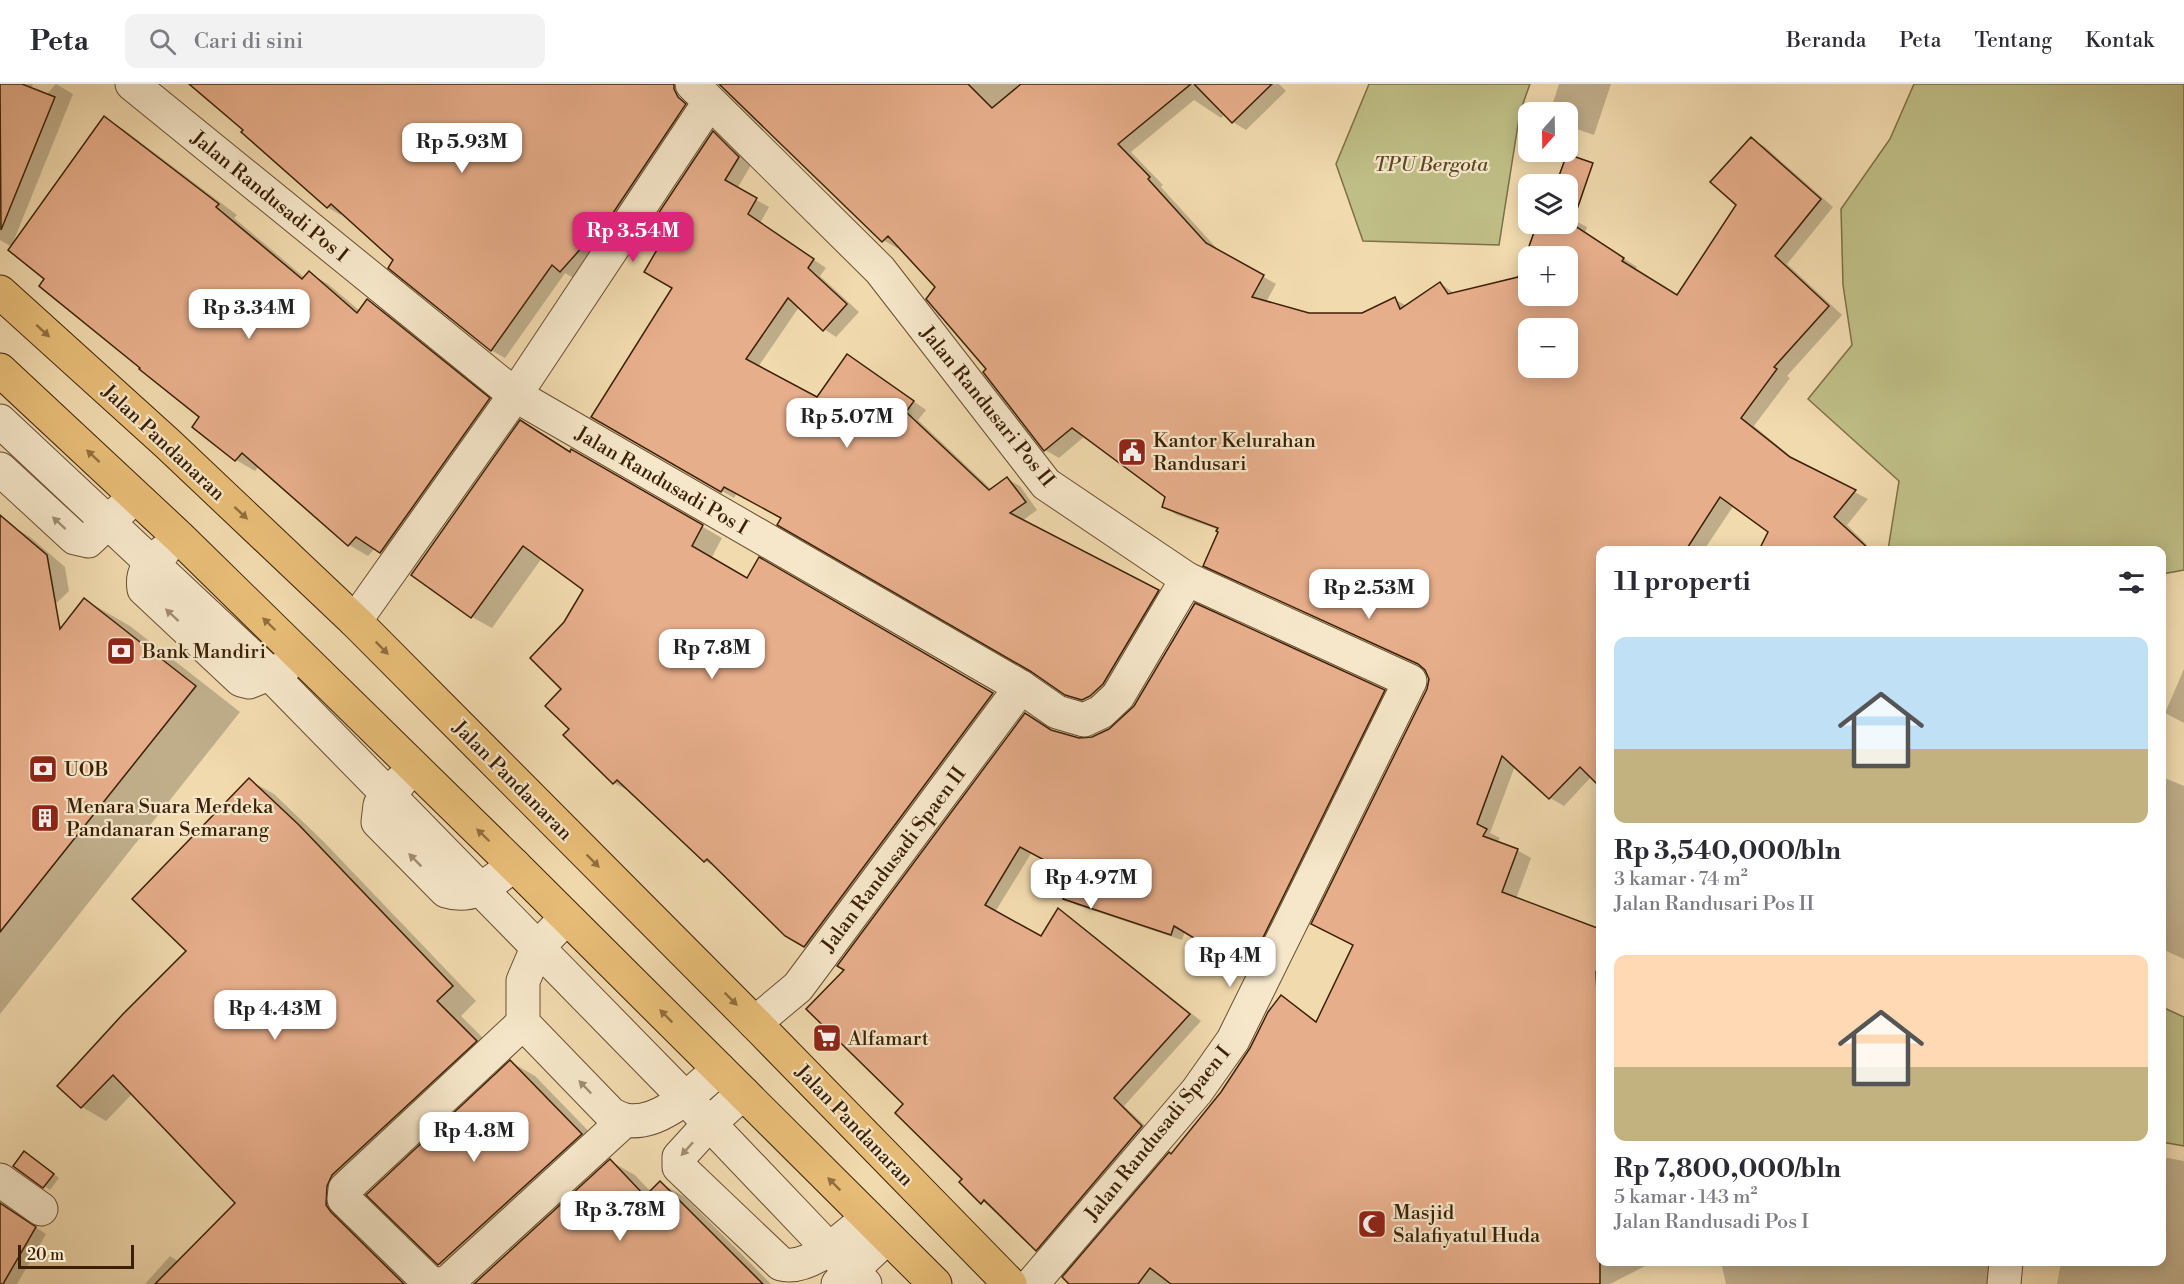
<!DOCTYPE html>
<html lang="id">
<head>
<meta charset="utf-8">
<style>
	:root { --surface:#fff; --page:#f2f2f3; --text:#2b2b33; --muted:#7c7c81; --line:#e1e1e2; --accent:#db2777 }
	body { margin:0; font-family:"Libre Bodoni",serif; background:var(--page); color:var(--text); height:100vh; display:flex; flex-direction:column; font-size:22px; white-space:nowrap }
	* { box-sizing:border-box; margin:0 }
	p { font-size:20px; color:var(--muted) }
	.icon { flex:none; width:33px; height:33px; fill:none; stroke:currentColor; stroke-width:2; stroke-linecap:round; stroke-linejoin:round }
	.map { position:relative; flex:1; overflow:hidden }
	.sheet { position:absolute; left:1596px; top:462px; width:570px; height:720px; display:flex; flex-direction:column; background:var(--surface); border-radius:12px; box-shadow:0 3px 15px #0003 }
	.sheet>* { flex:none }
	.needle { width:39px; rotate:200deg }
	.controls { position:absolute; left:1518px; top:18px; display:grid; gap:12px }
	.controls a { display:grid; place-items:center; width:60px; height:60px; border-radius:12px; background:var(--surface); box-shadow:0 3px 15px #0003; font-size:30px }
	.scale { position:absolute; left:18px; bottom:15px; width:116px; box-sizing:border-box; padding-left:6px; border:3px solid #3b2006; border-top:0; font-size:16px; line-height:21px; white-space:nowrap; color:#3b2006; -webkit-text-stroke:4px #f6e7ca; paint-order:stroke }
	.price { position:absolute; translate:-50% -51px; padding:0 14px; border-radius:12px; background:#fff; color:#222; font-size:20px; line-height:39px; filter:drop-shadow(0 2px 3px #0008) }
	.price::after { content:''; position:absolute; left:50%; top:36px; width:18px; height:14px; margin-left:-9px; background:inherit; clip-path:polygon(0 0,100% 0,50% 100%) }
	.price.selected { background:var(--accent); color:#fff }
	ul { padding:0; list-style:none }
	li { display:grid; align-content:center; gap:12px; height:318px; padding:0 18px }
	li span { display:grid; place-items:center; height:186px; border-radius:12px; color:#555 }
	li>.icon { margin-inline-start:auto }
	span .icon { width:108px; height:108px; fill:#fffc; stroke-width:1 }
	li b { font-size:26px }
	h2 { display:flex; justify-content:space-between; align-items:center; height:72px; padding:0 18px; font-size:26px }
	header { display:flex; align-items:center; gap:36px; box-sizing:border-box; height:84px; padding:0 30px; background:var(--surface); border-bottom:2px solid var(--line) }
	header strong { font-size:28px }
	nav { display:flex; gap:33px; margin-inline-start:auto; font-size:21px }
	.search { width:420px; height:54px; background:var(--page); display:flex; align-items:center; gap:15px; box-sizing:border-box; padding:0 21px; border-radius:12px; color:var(--muted); font-size:22px }
	.map>svg:first-child { display:block }
	.green { fill:#bfbe86; stroke:#7d6f46; stroke-width:1.5 }
	.shadow { fill:#0003; fill-rule:evenodd }
	.building { fill:#e7ae8b; stroke:#3b2006; stroke-width:1.5; fill-rule:evenodd }
	.lines { fill:none; stroke-linecap:round; stroke-linejoin:round }
	.minor-casing { stroke:#684e30; stroke-width:35 }
	.major-casing { stroke:#3b2006; stroke-width:35 }
	.minor { stroke:#f6e7ca; stroke-width:33 }
	.major { stroke:#e8bd77; stroke-width:33 }
	.oneway { fill:#926e3e }
	.oneway2 { fill:#a28d72 }
	.labels { text-anchor:middle; stroke-width:4.5; stroke-linejoin:round; paint-order:stroke }
	.park-label { font-size:20px; font-style:italic; fill:#5c4826; stroke:#f6e7ca }
	.street-label { font-size:20px; fill:#3b2006; stroke:#f6e7ca }
	.poi-label { font-size:20px; fill:#3b2006; stroke:#f6e7ca; text-anchor:start }
</style>
</head>
<body>
<header>
<strong>Peta</strong>
<div class="search"><svg class="icon" aria-label="search" viewBox="0 0 24 24"><circle cx="10" cy="10" r="6"/><path d="M15 15l6 6"/></svg>Cari di sini</div>
<nav><a>Beranda</a><a>Peta</a><a>Tentang</a><a>Kontak</a></nav>
</header>
<div class="map">
<svg width="2184" height="1200" viewBox="0 0 2184 1200">
	<rect width="100%" height="100%" fill="#f1daae"/>
	<filter id="stains"><feTurbulence type="fractalNoise" baseFrequency=".00333" numOctaves="4"/><feColorMatrix values="0 0 0 0 .2 0 0 0 0 .09 0 0 0 0 .02 0 0 0 .5 -.17"/></filter>
	<radialGradient id="worn" r=".72"><stop offset=".6" stop-color="#630" stop-opacity="0"/><stop offset="1" stop-color="#630" stop-opacity=".3"/></radialGradient>
	<!-- green -->
	<g class="green">
		<polygon points="1369,0 1530,0 1520,28 1499,161 1363,157 1336,80"/>
		<polygon points="1914,0 2184,0 2184,486 2162,490 2162,466 1888,466 1899,397 1808,315 1852,261 1843,201 1841,125 1890,55"/>
		<polygon points="2162,923 2184,933 2184,1062 2162,1058"/>
	</g>
	<!-- shadow -->
	<g class="shadow">
		<polygon points="0,0 33,0 31,5 46,11 56,0 73,10 12,161 104,34 123,45 237,131 234,134 305,194 309,189 328,200 360,227 367,217 386,228 508,326 400,479 375,464 368,472 349,461 259,382 255,387 236,376 201,332 142,283 12,163 0,156"/>
		<polygon points="192,0 646,0 663,12 689,43 575,195 565,189 505,274 491,266 343,129 341,131 327,123 245,46"/>
		<path d="M721 0H1279L1286 7 1246 46 1233 38 1225 30 1221 34 1194 16 1131 68 1163 101 1161 103 1220 168 1276 200 1266 218 1309 231 1362 230 1394 215 1407 222 1440 199 1455 210 1519 195 1539 140H1568V133L1587 143 1585 149 1637 183 1635 186 1678 213 1738 121 1751 55 1764 62 1833 123 1787 180 1842 231 1787 292 1790 294 1754 342 1800 380 1868 415 1847 441 1867 461 1862 466H1791L1780 461 1770 448 1734 421 1704 466H1600V699L1592 692 1564 722 1550 714 1515 682 1490 749 1500 754 1497 759 1517 766 1531 774 1516 815 1600 847V1178H1653L1610 1200H1071L1222 1009 1251 965 1282 913 1318 938 1354 861 1430 595 1423 583 1218 489 1219 446 1177 431 1163 423 1167 412 1085 352 1059 374 1045 366 988 285 937 203 899 162 897 164 883 156ZM1528 172H1568V212H1528ZM1528 244H1568V284H1528Z"/>
		<polygon points="1559,0 1611,0 1594,51 1568,42 1568,28 1550,28"/>
		<polygon points="725,61 738,69 751,81 737,105 769,123 760,139 826,184 820,192 859,228 836,253 824,245 799,223 758,283 818,315 860,279 926,326 918,336 992,406 1007,395 1020,402 1037,426 1022,437 1171,515 1096,622 1080,618 1066,610 1031,585 783,434 737,409 734,414 593,333 674,203"/>
		<polygon points="572,367 722,454 711,475 748,496 759,475 1012,621 825,873 786,851 719,785 705,777 634,710 614,699 565,651 571,645 563,605 566,539 585,506 542,474 492,544 472,533 413,491 575,373"/>
		<polygon points="0,441 11,442 30,453 65,483 69,507 0,573"/>
		<polygon points="85,516 130,542 240,628 0,930 0,623"/>
		<polygon points="2184,585 2184,639 2165,629"/>
		<polygon points="1384,607 1395,614 1259,891 1185,847 1182,856 1076,821 1065,814 1078,793 1032,768 995,828 1041,854 1058,826 1069,832 1201,937 1124,1022 1153,1049 1048,1172 1037,1165 961,1098 965,1095 906,1020 846,885 1053,648 1079,655"/>
		<polygon points="2162,693 2184,702 2184,875 2162,865"/>
		<polygon points="249,696 274,710 323,757 476,917 461,932 500,971 357,1105 413,1200 145,1200 170,1172 179,1178 237,1119 133,1009 106,1037 82,1023 188,866"/>
		<polygon points="511,978 535,992 605,1064 464,1194 439,1180 369,1111"/>
		<polygon points="30,1072 59,1094 50,1106 44,1102"/>
		<polygon points="2162,1073 2184,1077 2184,1200 2057,1200 2061,1178 2162,1178"/>
		<polygon points="610,1077 635,1091 651,1108 660,1099 685,1113 771,1200 476,1200"/>
		<polygon points="0,1119 46,1150 17,1200 0,1200"/>
		<polygon points="1721,1178 1989,1178 1987,1200 1726,1200"/>
	</g>
	<!-- building -->
	<g class="building">
		<polygon points="0,0 22,0 55,13 1,146"/>
		<polygon points="189,0 674,0 674,5 678,13 686,20 609,135 608,134 560,188 552,181 491,267 388,184 393,176 331,120 327,124 241,48 243,46"/>
		<path d="M719 0H968L992 24 1021 0H1191L1118 60 1150 93 1148 95 1206 159 1264 191 1252 213 1309 229H1362L1395 213 1400 225 1440 198 1448 210 1518 193 1537 140H1568V100H1556L1567 70 1593 79 1572 140 1624 174 1622 177 1677 211 1736 121 1710 98 1751 53 1821 115 1775 172 1829 222 1774 283 1777 285 1741 334 1790 373 1856 406 1834 433 1870 466H1759L1768 448 1720 413 1686 466H1600V703L1580 683 1549 715 1502 672 1477 740 1487 745 1483 752 1518 765 1502 808 1600 845V890L1596 888 1600 971V1200H1171L1150 1184 1138 1200H1069L1062 1193 1169 1068 1171 1070 1221 1008 1250 964 1268 928 1281 911 1316 938 1353 861 1311 840 1427 605 1429 595 1425 586 1418 580 1203 482 1218 448 1216 447 1218 444 1162 423 1165 413 1072 344 1044 367 983 288 986 285 926 215 935 203 888 152 882 158ZM1528 172H1568V212H1528ZM1528 244H1568V284H1528Z"/>
		<polygon points="1194,0 1272,0 1232,39"/>
		<polygon points="104,32 219,120 216,123 302,195 309,187 357,229 367,215 490,314 380,469 356,453 348,462 242,369 235,377 192,343 199,333 139,285 140,284 39,202 44,195 8,166"/>
		<polygon points="713,47 739,73 725,96 757,114 748,130 814,175 808,184 847,220 823,247 788,214 746,275 817,313 847,270 914,317 906,328 989,406 1007,393 1026,418 1010,429 1159,506 1103,600 1090,612 1082,616 1065,611 1030,587 777,441 781,434 724,403 721,408 591,333 672,204 644,188 658,164 642,154"/>
		<polygon points="520,336 570,368 571,365 703,441 692,462 747,494 759,473 993,609 804,863 785,852 707,775 704,778 617,696 613,700 563,651 569,645 545,622 561,605 530,574 564,538 583,506 523,462 471,534 411,491"/>
		<polygon points="0,431 47,471 60,545 84,514 196,602 0,848"/>
		<polygon points="1195,519 1385,606 1247,886 1174,842 1171,851 1063,815 1076,793 1020,763 985,821 1041,852 1058,824 1190,930 1114,1014 1142,1042 1036,1167 984,1116 981,1120 959,1098 962,1095 895,1029 903,1020 806,925 844,886 837,882 1025,629 1051,646 1079,654 1092,653 1109,645 1134,622"/>
		<polygon points="249,694 299,741 453,902 437,917 477,957 332,1091 327,1102 326,1121 331,1128 404,1200 155,1200 235,1119 113,991 81,1024 57,1002 123,930 186,867 132,815"/>
		<polygon points="510,976 582,1050 438,1181 366,1111"/>
		<polygon points="24,1067 54,1090 43,1104 13,1082"/>
		<polygon points="610,1075 645,1112 660,1097 763,1200 474,1200"/>
		<polygon points="0,1119 36,1143 3,1200 0,1200"/>
	</g>
	<g class="lines">
		<!-- minor casing -->
		<g class="minor-casing">
			<g id="minor">
				<polyline points="132,0 515,311 1021,603 1057,628 1084,636 1101,628 1118,612 1187,495"/>
				<polyline points="692,0 880,186 1046,400 1187,495 1410,597 1233,956 1197,1007 1032,1200"/>
				<polyline points="0,337 269,589 685,1014 830,1166 865,1200"/>
				<polyline points="0,385 75,454 88,457 124,423"/>
				<path d="M163 468C150 480 141 487 144 505L241 596 249 598 284 584"/>
				<polyline points="355,537 515,311 709,19"/>
				<path d="M400 698 380 721 378 738 446 807C475 816 492 797 514 781"/>
				<path d="M566 834 537 864 523 897V939L611 1030C615 1032 620 1035 625 1036 659 1043 695 1006 719 985"/>
				<polyline points="755,939 798,903 1021,603"/>
				<path d="M743 1009 709 1040 679 1073V1083L781 1180C808 1188 848 1151 867 1134"/>
				<polyline points="0,1096 41,1125"/>
				<polyline points="439,1200 430,1199 344,1115 345,1105 523,939"/>
				<polyline points="446,1200 625,1036"/>
				<polyline points="838,1200 887,1153"/>
				<polyline points="2004,1200 2006,1178"/>
			</g>
		</g>
		<!-- major casing -->
		<g class="major-casing">
			<g id="major">
				<polyline points="0,208 168,360 355,537 755,939 1010,1200"/>
				<polyline points="0,286 179,453 514,781 935,1200"/>
			</g>
		</g>
		<!-- minor -->
		<use href="#minor" class="minor"/>
		<!-- major -->
		<use href="#major" class="major"/>
	</g>
	<!-- one-way arrows -->
	<defs><path id="oneway-solid" d="M-6-.8H1V-3.2L6.5 0L1 3.2V.8H-6Z" transform="scale(1.5)"/></defs>
	<g class="oneway">
		<use href="#oneway-solid" transform="translate(43 247) rotate(42)"/>
		<use href="#oneway-solid" transform="translate(93 372) rotate(-137)"/>
		<use href="#oneway-solid" transform="translate(241 429) rotate(43)"/>
		<use href="#oneway-solid" transform="translate(269 540) rotate(-136)"/>
		<use href="#oneway-solid" transform="translate(382 564) rotate(45)"/>
		<use href="#oneway-solid" transform="translate(483 751) rotate(-136)"/>
		<use href="#oneway-solid" transform="translate(593 777) rotate(45)"/>
		<use href="#oneway-solid" transform="translate(731 915) rotate(45)"/>
		<use href="#oneway-solid" transform="translate(666 932) rotate(-135)"/>
		<use href="#oneway-solid" transform="translate(834 1100) rotate(-135)"/>
	</g>
	<g class="oneway2">
		<use href="#oneway-solid" transform="translate(59 439) rotate(-137)"/>
		<use href="#oneway-solid" transform="translate(172 531) rotate(-137)"/>
		<use href="#oneway-solid" transform="translate(415 776) rotate(-135)"/>
		<use href="#oneway-solid" transform="translate(585 1003) rotate(-134)"/>
		<use href="#oneway-solid" transform="translate(687 1065) rotate(132)"/>
	</g>
	<!-- icons -->
	<defs>
		<g id="civic-square" transform="scale(1.5)"><rect x="-9" y="-9" width="18" height="18" rx="4" fill="#8f2418" stroke="#f6e7ca"/><path d="M-.6-6.5H3V-4.5H.6V-3L4-1V1h2V6H-6V1h2V-1L-.6-3ZM-1.2 2.5V6h2.4V2.5Z" fill="#fff"/></g>
		<g id="bank-square" transform="scale(1.5)"><rect x="-9" y="-9" width="18" height="18" rx="4" fill="#8f2418" stroke="#f6e7ca"/><path d="M-6-4H6V4H-6ZM0-2.3a2.3 2.3 0 1 0 0 4.6a2.3 2.3 0 1 0 0-4.6Z" fill="#fff"/></g>
		<g id="building-square" transform="scale(1.5)"><rect x="-9" y="-9" width="18" height="18" rx="4" fill="#8f2418" stroke="#f6e7ca"/><path d="M-4-6H4V6H1V3H-1V6H-4ZM-2.5-4.3h1.7v1.8h-1.7ZM.8-4.3h1.7v1.8H.8ZM-2.5-1h1.7V.8h-1.7ZM.8-1h1.7V.8H.8Z" fill="#fff"/></g>
		<g id="supermarket-square" transform="scale(1.5)"><rect x="-9" y="-9" width="18" height="18" rx="4" fill="#8f2418" stroke="#f6e7ca"/><path d="M-6-5.5h2.5l.6 2H6L4.5 2H-2.5L-4.4-4H-6ZM-1.5 3.2a1.3 1.3 0 1 0 .1 0ZM3 3.2a1.3 1.3 0 1 0 .1 0Z" fill="#fff"/></g>
		<g id="mosque-square" transform="scale(1.5)"><rect x="-9" y="-9" width="18" height="18" rx="4" fill="#8f2418" stroke="#f6e7ca"/><path d="M3.5-4.9A6 6 0 1 0 3.5 4.9A5 5 0 1 1 3.5-4.9Z" fill="#fff"/></g>
	</defs>
	<g fill-rule="evenodd">
		<use href="#civic-square" x="1132" y="368"/>
		<use href="#bank-square" x="121" y="567"/>
		<use href="#bank-square" x="43" y="685"/>
		<use href="#building-square" x="45" y="734"/>
		<use href="#supermarket-square" x="827" y="954"/>
		<use href="#mosque-square" x="1372" y="1140"/>
	</g>
	<g class="labels">
		<!-- park labels -->
		<g class="park-label">
			<text x="1431" y="87">TPU Bergota</text>
		</g>
		<!-- street labels -->
		<g class="street-label">
			<text transform="translate(270 112) rotate(39)" y="7">Jalan Randusadi Pos I</text>
			<text transform="translate(988 322) rotate(51)" y="7">Jalan Randusari Pos II</text>
			<text transform="translate(164 358) rotate(43)" y="7">Jalan Pandanaran</text>
			<text transform="translate(662 396) rotate(30)" y="7">Jalan Randusadi Pos I</text>
			<text transform="translate(513 696) rotate(45)" y="7">Jalan Pandanaran</text>
			<text transform="translate(893 775) rotate(-53)" y="7">Jalan Randusadi Spaen II</text>
			<text transform="translate(855 1041) rotate(46)" y="7">Jalan Pandanaran</text>
			<text transform="translate(1157 1049) rotate(-51)" y="7">Jalan Randusadi Spaen I</text>
		</g>
		<!-- poi labels -->
		<g class="poi-label">
			<text x="1153" y="363">Kantor Kelurahan<tspan x="1153" dy="23">Randusari</tspan></text>
			<text x="142" y="574">Bank Mandiri</text>
			<text x="64" y="692">UOB</text>
			<text x="66" y="729">Menara Suara Merdeka<tspan x="66" dy="23">Pandanaran Semarang</tspan></text>
			<text x="848" y="961">Alfamart</text>
			<text x="1393" y="1135">Masjid<tspan x="1393" dy="23">Salafiyatul Huda</tspan></text>
		</g>
	</g>
	<rect width="100%" height="100%" filter="url(#stains)"/>
	<rect width="100%" height="100%" fill="url(#worn)"/>
</svg>
<div class="controls">
<a><svg class="needle" viewBox="-14 -14 28 28"><path d="M0-13l5 13h-10z" fill="#e53935"/><path d="M0 13l5-13h-10z" fill="#7c7c81"/></svg></a>
<a><svg class="icon" aria-label="layers" viewBox="0 0 24 24"><path d="M12 4l9 5-9 5-9-5zM3 14l9 5 9-5"/></svg></a>
<a>+</a>
<a>−</a>
</div>
<div class="scale">20 m</div>
<b class="price" style="left:462px;top:90px">Rp 5.93M</b>
<b class="price selected" style="left:633px;top:179px">Rp 3.54M</b>
<b class="price" style="left:249px;top:256px">Rp 3.34M</b>
<b class="price" style="left:847px;top:365px">Rp 5.07M</b>
<b class="price" style="left:1369px;top:536px">Rp 2.53M</b>
<b class="price" style="left:712px;top:596px">Rp 7.8M</b>
<b class="price" style="left:1091px;top:826px">Rp 4.97M</b>
<b class="price" style="left:1230px;top:904px">Rp 4M</b>
<b class="price" style="left:275px;top:957px">Rp 4.43M</b>
<b class="price" style="left:474px;top:1079px">Rp 4.8M</b>
<b class="price" style="left:620px;top:1158px">Rp 3.78M</b>
<section class="sheet">
<h2>11 properti<svg class="icon" aria-label="filters" viewBox="0 0 24 24"><path d="M4 7h16M4 17h16"/><circle cx="9" cy="7" r="2"/><circle cx="15" cy="17" r="2"/></svg></h2>
<ul>
<li><span style="background:linear-gradient(#bfe0f5 60%,#c2b280 0)"><svg class="icon" aria-label="home" viewBox="0 0 24 24"><path d="M3 11l9-7 9 7M6 9v11h12V9"/></svg></span><div><b>Rp 3,540,000/bln</b><p>3 kamar · 74 m²</p><p>Jalan Randusari Pos II</p></div></li>
<li><span style="background:linear-gradient(#ffd9b3 60%,#c2b280 0)"><svg class="icon" aria-label="home" viewBox="0 0 24 24"><path d="M3 11l9-7 9 7M6 9v11h12V9"/></svg></span><div><b>Rp 7,800,000/bln</b><p>5 kamar · 143 m²</p><p>Jalan Randusadi Pos I</p></div></li>
</ul>
</section>
</div>
</body>
</html>
